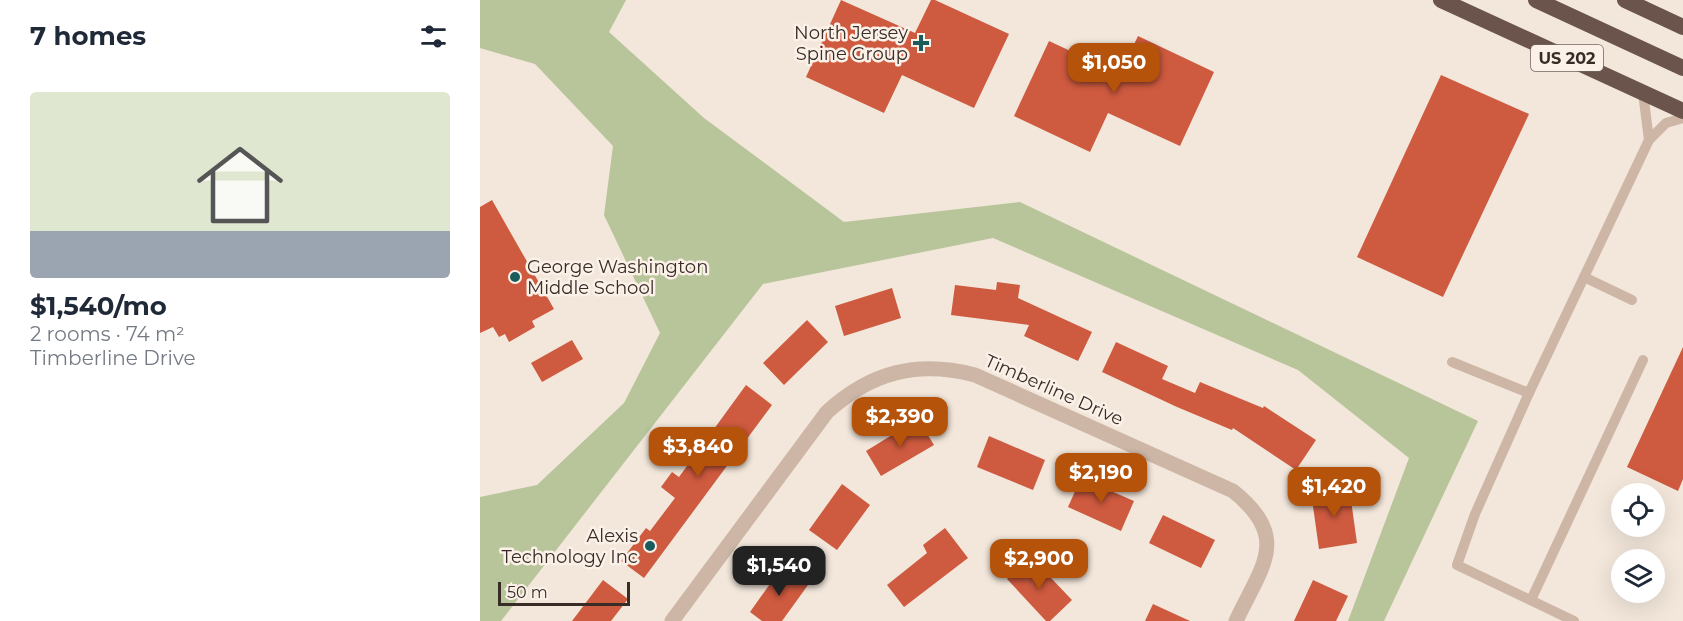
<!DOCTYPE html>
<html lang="en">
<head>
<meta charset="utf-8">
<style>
	:root { --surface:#fff; --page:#f2f2f3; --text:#1f2937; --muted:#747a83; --line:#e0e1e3; --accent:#b45309 }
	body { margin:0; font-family:Montserrat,sans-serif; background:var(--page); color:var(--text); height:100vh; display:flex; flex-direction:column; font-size:22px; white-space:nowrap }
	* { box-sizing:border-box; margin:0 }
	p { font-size:20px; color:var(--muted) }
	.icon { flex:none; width:33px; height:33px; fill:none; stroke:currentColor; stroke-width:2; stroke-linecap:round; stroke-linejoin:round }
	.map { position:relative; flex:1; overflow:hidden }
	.side { display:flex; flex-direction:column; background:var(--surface); width:480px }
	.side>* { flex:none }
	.buttons { position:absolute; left:1131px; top:483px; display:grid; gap:12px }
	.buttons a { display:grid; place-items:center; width:54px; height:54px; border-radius:50%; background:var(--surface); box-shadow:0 6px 24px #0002; font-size:30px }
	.scale { position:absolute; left:18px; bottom:15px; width:132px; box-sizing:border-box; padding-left:6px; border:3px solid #382c27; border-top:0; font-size:16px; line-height:21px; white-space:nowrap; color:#382c27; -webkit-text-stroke:4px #fbf1e8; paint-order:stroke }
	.price { position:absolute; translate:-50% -51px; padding:0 14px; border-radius:12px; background:var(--accent); color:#fff; font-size:20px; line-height:39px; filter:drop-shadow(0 2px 3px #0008) }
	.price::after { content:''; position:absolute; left:50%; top:36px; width:18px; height:14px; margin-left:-9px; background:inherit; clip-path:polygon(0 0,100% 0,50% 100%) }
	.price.selected { background:#222; color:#fff }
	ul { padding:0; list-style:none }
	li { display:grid; align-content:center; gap:12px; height:318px; padding:0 30px }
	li+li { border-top:2px solid var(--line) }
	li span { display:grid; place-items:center; height:186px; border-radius:6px; color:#555 }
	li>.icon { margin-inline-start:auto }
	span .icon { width:108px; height:108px; fill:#fffc; stroke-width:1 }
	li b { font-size:26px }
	h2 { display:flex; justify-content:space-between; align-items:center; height:72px; padding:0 30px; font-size:26px }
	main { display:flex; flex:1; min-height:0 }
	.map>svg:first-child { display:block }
	.green { fill:#b8c49a }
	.building { fill:#ce5a3f }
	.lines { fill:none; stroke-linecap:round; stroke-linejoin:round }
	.service { stroke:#cdb6a6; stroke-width:10 }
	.minor { stroke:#cdb6a6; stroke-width:15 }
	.trunk { stroke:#6a544b; stroke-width:16 }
	.poi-dot { fill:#1a5b5c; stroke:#fbf1e8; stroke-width:2 }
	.labels { text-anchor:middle; stroke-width:5; stroke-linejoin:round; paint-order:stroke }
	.shield { fill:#fbf1e8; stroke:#726761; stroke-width:1.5 }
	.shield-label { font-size:16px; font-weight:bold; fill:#382c27 }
	.poi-label { font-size:18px; fill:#382c27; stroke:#fbf1e8; text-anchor:end }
	.street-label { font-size:18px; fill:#382c27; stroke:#fbf1e8 }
</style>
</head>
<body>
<main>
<section class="side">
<h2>7 homes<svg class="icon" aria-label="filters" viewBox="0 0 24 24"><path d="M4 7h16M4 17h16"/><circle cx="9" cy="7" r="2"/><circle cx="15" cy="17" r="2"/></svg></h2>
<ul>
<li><span style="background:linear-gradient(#dfe7d0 75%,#9aa5b1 0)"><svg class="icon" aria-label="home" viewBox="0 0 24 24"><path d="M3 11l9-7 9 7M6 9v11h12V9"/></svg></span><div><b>$1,540/mo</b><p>2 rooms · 74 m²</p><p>Timberline Drive</p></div></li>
</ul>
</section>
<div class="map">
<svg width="1203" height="621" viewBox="0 0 1203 621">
	<rect width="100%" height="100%" fill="#f3e7db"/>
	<!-- green -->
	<polygon class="green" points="0,0 146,0 129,32 224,118 364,222 540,202 998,421 904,621 868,621 929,458 818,370 513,238 283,284 21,621 0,621 0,497 57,485 144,403 180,333 124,215 133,146 55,64 0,48"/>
	<!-- building -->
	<g class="building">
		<polygon points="361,0 435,33 451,0 455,0 529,34 494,108 422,75 404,113 326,77"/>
		<polygon points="658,36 734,72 700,146 628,113 610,152 534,116 569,41 640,74"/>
		<polygon points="961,75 1049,114 963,297 877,257"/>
		<polygon points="12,200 74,309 52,321 55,327 29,342 25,334 19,337 13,327 0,333 0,207"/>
		<polygon points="517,282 540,285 538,298 612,332 598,361 544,336 549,325 471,315 475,285 516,290"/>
		<polygon points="412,288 421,318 364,336 355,306"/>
		<polygon points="327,320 348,342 304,385 283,363"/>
		<polygon points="92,340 103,359 62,382 51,363"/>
		<polygon points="636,342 688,366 682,379 715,393 720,382 783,408 784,406 836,440 816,470 753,428 752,430 697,407 622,372"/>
		<polygon points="1203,347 1203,479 1198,491 1147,467"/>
		<polygon points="266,385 292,405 164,578 141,561 166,528 170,531 195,498 181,487 192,472 199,477"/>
		<polygon points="438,419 454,445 401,476 386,451"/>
		<polygon points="509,436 565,460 553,490 497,467"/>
		<polygon points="601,478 654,501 641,531 588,507"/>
		<polygon points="362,484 390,505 357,550 329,530"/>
		<polygon points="869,486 877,543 839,549 831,492"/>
		<polygon points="683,515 735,540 721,568 669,543"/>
		<polygon points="465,528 488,558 424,607 407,585 447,553 443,545"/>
		<polygon points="550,556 592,600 570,621 566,621 527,579"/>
		<polygon points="302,567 328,585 302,621 282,621 270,612"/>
		<polygon points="123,580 148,599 131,621 92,621"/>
		<polygon points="833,580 868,596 856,621 814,621"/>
		<polygon points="673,604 710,621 665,621"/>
	</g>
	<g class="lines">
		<!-- service -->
		<g class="service">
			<polyline points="1163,93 1169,140"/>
			<polyline points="1104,277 1152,300"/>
			<polyline points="972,362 1049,393 995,514 977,565 1094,621"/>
			<polyline points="1049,393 1169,140 1186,123 1203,118"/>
			<polyline points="1051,600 1163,360"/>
		</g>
		<!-- minor -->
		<path class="minor" d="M192 621 347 412C391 372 437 360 495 375L753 491C812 538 781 567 756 621"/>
		<!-- trunk -->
		<g class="trunk">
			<polyline points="961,0 1203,111"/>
			<polyline points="1056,0 1203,68"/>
			<polyline points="1145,0 1203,27"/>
		</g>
	</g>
	<!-- markers -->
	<g class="poi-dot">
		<path d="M438 34h6v6h6v6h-6v6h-6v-6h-6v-6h6z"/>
		<circle cx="35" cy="277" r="6"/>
		<circle cx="170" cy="546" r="6"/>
	</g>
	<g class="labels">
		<!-- shield labels -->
		<rect class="shield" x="1051" y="45" width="72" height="26" rx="4.5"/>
		<g class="shield-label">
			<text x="1087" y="64">US 202</text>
		</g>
		<!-- poi labels -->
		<g class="poi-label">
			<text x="428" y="39">North Jersey<tspan x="428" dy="21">Spine Group</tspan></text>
			<text x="47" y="273" text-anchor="start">George Washington<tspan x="47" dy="21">Middle School</tspan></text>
			<text x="158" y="542">Alexis<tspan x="158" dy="21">Technology Inc</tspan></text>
		</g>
		<!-- street labels -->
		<g class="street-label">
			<text transform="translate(574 390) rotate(24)" y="6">Timberline Drive</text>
		</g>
	</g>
</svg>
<div class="buttons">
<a><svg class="icon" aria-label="locate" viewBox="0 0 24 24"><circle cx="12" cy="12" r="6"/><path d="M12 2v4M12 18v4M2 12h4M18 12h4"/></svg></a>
<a><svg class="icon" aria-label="layers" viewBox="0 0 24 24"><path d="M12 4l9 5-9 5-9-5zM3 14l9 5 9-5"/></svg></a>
</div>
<div class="scale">50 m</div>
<b class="price" style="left:634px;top:94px">$1,050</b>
<b class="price" style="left:420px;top:448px">$2,390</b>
<b class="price" style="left:218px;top:478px">$3,840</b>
<b class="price" style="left:621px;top:504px">$2,190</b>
<b class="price" style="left:854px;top:518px">$1,420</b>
<b class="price" style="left:559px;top:590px">$2,900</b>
<b class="price selected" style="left:299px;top:597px">$1,540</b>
</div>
</main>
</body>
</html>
